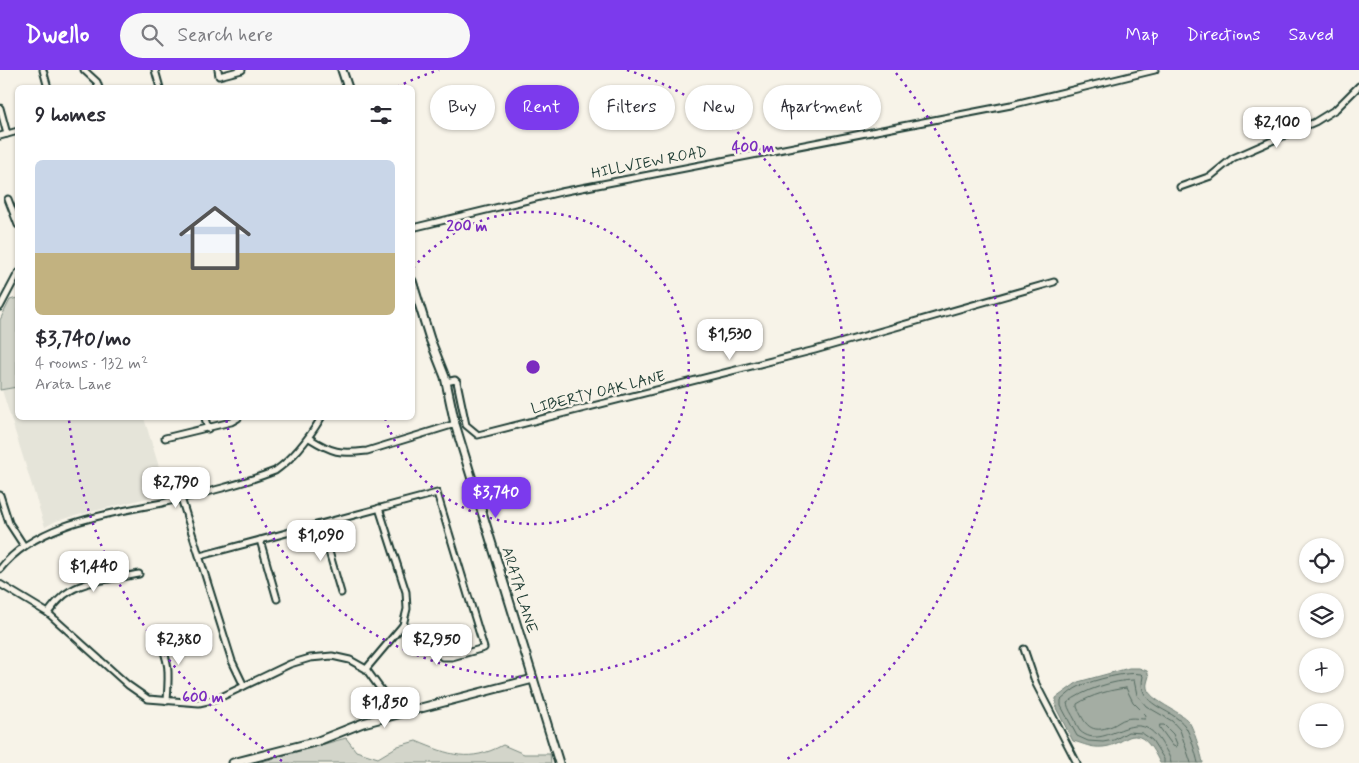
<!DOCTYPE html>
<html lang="en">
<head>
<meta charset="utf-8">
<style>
	:root { --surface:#fff; --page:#f7f7f7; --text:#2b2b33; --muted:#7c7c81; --line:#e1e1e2; --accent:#7c3aed }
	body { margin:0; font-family:Mynerve,sans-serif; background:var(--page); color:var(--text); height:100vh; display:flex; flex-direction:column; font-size:19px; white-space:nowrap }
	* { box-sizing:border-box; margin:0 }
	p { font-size:16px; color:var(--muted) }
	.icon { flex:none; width:28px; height:28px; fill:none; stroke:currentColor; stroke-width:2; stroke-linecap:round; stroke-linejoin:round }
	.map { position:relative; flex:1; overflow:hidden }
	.details { position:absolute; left:15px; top:15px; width:400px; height:335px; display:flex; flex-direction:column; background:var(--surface); border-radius:8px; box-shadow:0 1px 4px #0004 }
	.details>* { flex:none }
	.banner { position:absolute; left:430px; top:15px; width:475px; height:45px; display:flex; gap:10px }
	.controls { position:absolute; left:1299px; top:468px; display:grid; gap:10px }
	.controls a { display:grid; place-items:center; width:45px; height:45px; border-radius:50%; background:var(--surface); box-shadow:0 1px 4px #0004; font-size:25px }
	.price { position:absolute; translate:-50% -42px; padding:0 11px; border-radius:10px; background:#fff; color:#222; font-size:16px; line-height:32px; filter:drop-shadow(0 1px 2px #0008) }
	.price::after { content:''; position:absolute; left:50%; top:30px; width:15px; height:11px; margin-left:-8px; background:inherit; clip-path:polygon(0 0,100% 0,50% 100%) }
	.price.on { background:var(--accent); color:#fff }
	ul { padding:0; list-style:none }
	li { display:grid; align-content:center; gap:10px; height:265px; padding:0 20px }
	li+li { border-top:1px solid var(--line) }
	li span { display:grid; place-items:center; height:155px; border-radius:8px; color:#555 }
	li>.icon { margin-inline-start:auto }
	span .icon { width:90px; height:90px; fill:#fffc; stroke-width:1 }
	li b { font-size:21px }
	h2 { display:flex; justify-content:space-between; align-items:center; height:60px; padding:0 20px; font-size:21px }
	.pill { padding:0 18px; border-radius:22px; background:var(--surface); box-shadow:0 1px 4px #0004; font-size:18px; line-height:45px }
	.pill.on { background:var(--accent); color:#fff }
	header { display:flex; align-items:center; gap:30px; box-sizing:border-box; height:70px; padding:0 25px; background:var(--accent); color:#fff }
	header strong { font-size:24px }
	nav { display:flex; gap:28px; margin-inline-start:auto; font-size:18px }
	.search { width:350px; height:45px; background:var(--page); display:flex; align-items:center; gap:12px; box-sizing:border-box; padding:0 18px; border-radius:28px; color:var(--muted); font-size:19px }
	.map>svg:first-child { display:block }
	.built { fill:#e5e4d9 }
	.green { fill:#d3d5ca; stroke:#79897f }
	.water { fill:#a4ada3; stroke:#6f8077 }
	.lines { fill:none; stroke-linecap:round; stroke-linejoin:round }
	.shore { stroke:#546a60; stroke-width:1 }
	.street-casing { stroke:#1f3d34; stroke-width:9 }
	.secondary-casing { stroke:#1f3d34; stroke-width:11 }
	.street { stroke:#f7f3e8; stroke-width:5 }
	.secondary { stroke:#f7f3e8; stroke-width:7 }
	.ring { fill:none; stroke:#7b2cbf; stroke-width:2.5; stroke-dasharray:2.5 5 }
	.labels { text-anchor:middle; stroke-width:5; stroke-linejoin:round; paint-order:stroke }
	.street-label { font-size:15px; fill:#1f3d34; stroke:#f7f3e8 }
	.centre { fill:#7b2cbf; stroke:#f7f3e8; stroke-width:2.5 }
	.ring-label { font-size:15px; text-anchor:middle; font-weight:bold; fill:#7b2cbf; stroke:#f7f3e8; stroke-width:5; stroke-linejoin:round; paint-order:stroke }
</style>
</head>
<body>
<header>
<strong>Dwello</strong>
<div class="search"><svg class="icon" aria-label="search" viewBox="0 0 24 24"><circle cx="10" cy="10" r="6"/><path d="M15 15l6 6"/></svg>Search here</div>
<nav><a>Map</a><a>Directions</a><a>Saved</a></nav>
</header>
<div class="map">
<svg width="1359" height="693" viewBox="0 0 1359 693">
	<rect width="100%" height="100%" fill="#f7f3e8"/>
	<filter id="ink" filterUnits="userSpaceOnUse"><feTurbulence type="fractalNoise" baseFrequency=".02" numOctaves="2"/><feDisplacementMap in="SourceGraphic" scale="10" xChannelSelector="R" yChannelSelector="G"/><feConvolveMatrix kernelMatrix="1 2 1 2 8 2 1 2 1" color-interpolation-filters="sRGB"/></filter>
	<g filter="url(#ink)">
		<!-- built -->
		<polygon class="built" points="17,317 18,348 144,348 167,423 82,444 56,451 45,457 2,320"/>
		<!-- green -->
		<g class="green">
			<polygon points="17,228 17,317 0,320 0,250 10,230"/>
			<path d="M346 668 356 681 378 688 398 676 416 671C450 685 469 693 503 675L524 684H550L551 693H257Z"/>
		</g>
		<!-- water -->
		<path class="water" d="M1129 598H1139L1147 601 1149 606C1148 610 1146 614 1147 618 1150 631 1179 640 1189 652 1193 657 1202 686 1203 693H1160C1155 683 1145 661 1129 667 1120 671 1114 676 1103 677 1090 678 1085 674 1073 671L1056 638V628L1078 612Z"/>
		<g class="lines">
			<!-- shore -->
			<g class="shore">
				<path d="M1126 618 1133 632 1146 645 1145 649C1139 649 1133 647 1126 649 1121 650 1117 654 1112 656 1090 665 1085 654 1077 637V634C1091 625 1110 620 1126 618Z"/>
				<polygon points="1160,655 1164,655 1173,664 1177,674 1176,677 1173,676 1160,658"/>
				<path d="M1164 693V689L1152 670 1142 663 1128 662 1114 670 1103 672 1088 671 1077 666 1061 636V630C1067 625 1073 619 1080 616 1094 610 1127 601 1141 604L1143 606C1136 637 1171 637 1185 656 1190 663 1196 684 1198 693"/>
				<path d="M1171 693C1170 685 1165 679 1161 672 1135 631 1106 684 1080 661 1078 659 1076 653 1075 650 1072 644 1068 639 1067 633 1083 620 1114 610 1134 610L1137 625 1146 636 1172 651 1180 660 1191 693"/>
			</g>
			<!-- street casing -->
			<g class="street-casing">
				<g id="street">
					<polyline points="43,0 48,18"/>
					<polyline points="84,0 97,12 99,18"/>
					<polyline points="155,0 160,18"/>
					<polyline points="218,0 219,6 242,0"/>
					<polyline points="0,38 7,64"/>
					<polyline points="0,66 18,61"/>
					<polyline points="1180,117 1211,106 1233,88 1315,52 1336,39 1359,16"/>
					<polyline points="8,129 18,155"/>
					<polyline points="412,158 561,122 1011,35 1155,0"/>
					<polyline points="0,237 18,203"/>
					<polyline points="446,312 455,310 457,312 466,355 478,365 815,280 1054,212"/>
					<polyline points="205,348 208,359"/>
					<polyline points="165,368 231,352 238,348"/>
					<path d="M309 368C333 383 339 384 367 381L455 354"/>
					<polyline points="0,425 9,453 24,476"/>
					<polyline points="181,428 232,591 244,616"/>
					<polyline points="321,454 341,523"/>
					<polyline points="260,470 277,529"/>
					<polyline points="200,486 437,423 484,578 452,587 442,587 432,573 424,567 403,555"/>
					<path d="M0 499C36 453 108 444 162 433 200 424 239 415 275 401 295 387 309 368 321 348"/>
					<polyline points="0,514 48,543 128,615 148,629 199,633 217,629 290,594 310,588 332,586 350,590 366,599 387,628 394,645"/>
					<path d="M48 543C55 534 61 526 70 521 87 510 119 508 139 504"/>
					<path d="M158 566C170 594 169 601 167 631"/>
					<polyline points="1024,579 1036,614 1077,693"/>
					<polyline points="366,599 403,555 407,539 406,522 379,438"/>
				</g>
			</g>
			<!-- secondary casing -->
			<g class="secondary-casing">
				<g id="secondary">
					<polyline points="342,0 348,18"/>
					<polyline points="412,211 430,269 445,307 455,354 559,693"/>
					<polyline points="233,693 318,671 363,653 533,609"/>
				</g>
			</g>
			<!-- street -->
			<use href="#street" class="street"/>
			<!-- secondary -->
			<use href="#secondary" class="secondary"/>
		</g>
	</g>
	<!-- distance rings -->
	<g class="ring">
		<path d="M413 198A156 156 0 1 1 385 348"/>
		<path d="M397 17A311 311 0 0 1 439 0M627 0A311 311 0 1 1 226 348"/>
		<path d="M282 691A467 467 0 0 1 69 350M896 3A467 467 0 0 1 784 691"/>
	</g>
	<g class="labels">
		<!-- street labels -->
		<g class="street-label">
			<text transform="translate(649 92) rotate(-11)" y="5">HILLVIEW ROAD</text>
			<text transform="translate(598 322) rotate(-14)" y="5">LIBERTY OAK LANE</text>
			<text transform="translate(520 520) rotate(73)" y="5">ARATA LANE</text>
		</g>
	</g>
	<circle cx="533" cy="297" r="8" class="centre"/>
	<g class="ring-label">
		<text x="753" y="82">400 m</text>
		<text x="467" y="161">200 m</text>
		<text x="203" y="632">600 m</text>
	</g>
</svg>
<div class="controls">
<a><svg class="icon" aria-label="locate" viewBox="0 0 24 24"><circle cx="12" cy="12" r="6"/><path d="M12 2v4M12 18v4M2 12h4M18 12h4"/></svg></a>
<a><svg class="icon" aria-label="layers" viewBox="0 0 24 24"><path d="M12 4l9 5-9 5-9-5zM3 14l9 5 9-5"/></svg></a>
<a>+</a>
<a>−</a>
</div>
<b class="price" style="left:1277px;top:79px">$2,100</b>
<b class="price" style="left:730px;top:291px">$1,530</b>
<b class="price" style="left:176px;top:439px">$2,790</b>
<b class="price on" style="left:496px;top:449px">$3,740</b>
<b class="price" style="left:321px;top:492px">$1,090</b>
<b class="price" style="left:94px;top:523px">$1,440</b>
<b class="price" style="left:179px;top:596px">$2,380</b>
<b class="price" style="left:437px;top:596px">$2,950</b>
<b class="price" style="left:385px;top:659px">$1,850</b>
<div class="banner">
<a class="pill">Buy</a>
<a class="pill on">Rent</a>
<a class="pill">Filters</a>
<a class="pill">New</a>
<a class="pill">Apartment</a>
</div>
<section class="details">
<h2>9 homes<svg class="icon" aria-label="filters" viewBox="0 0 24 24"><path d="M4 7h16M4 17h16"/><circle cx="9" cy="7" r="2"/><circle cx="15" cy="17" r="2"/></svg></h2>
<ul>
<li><span style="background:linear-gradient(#c9d6e8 60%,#c2b280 0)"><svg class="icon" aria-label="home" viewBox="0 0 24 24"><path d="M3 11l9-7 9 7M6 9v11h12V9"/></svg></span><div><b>$3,740/mo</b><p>4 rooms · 132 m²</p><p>Arata Lane</p></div></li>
</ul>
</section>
</div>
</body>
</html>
